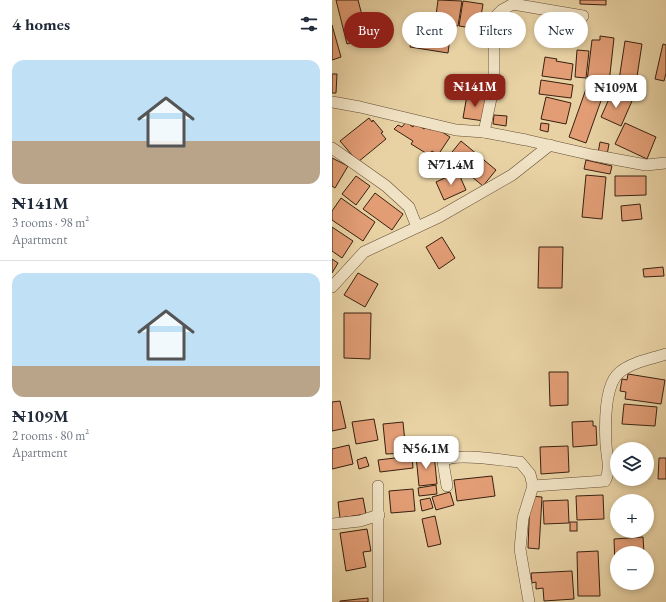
<!DOCTYPE html>
<html lang="en">
<head>
<meta charset="utf-8">
<style>
	:root { --surface:#fff; --page:#f2f2f3; --text:#1f2937; --muted:#747a83; --line:#e0e1e3; --accent:#8f2418 }
	body { margin:0; font-family:"EB Garamond",serif; background:var(--page); color:var(--text); height:100vh; display:flex; flex-direction:column; font-size:15px; white-space:nowrap }
	* { box-sizing:border-box; margin:0 }
	p { font-size:13px; color:var(--muted) }
	.icon { flex:none; width:22px; height:22px; fill:none; stroke:currentColor; stroke-width:2; stroke-linecap:round; stroke-linejoin:round }
	.map { position:relative; flex:1; overflow:hidden }
	.sheet { display:flex; flex-direction:column; background:var(--surface); width:332px }
	.sheet>* { flex:none }
	.hud { position:absolute; left:12px; top:12px; width:262px; height:36px; display:flex; gap:8px }
	.buttons { position:absolute; left:278px; top:442px; display:grid; gap:8px }
	.buttons a { display:grid; place-items:center; width:44px; height:44px; border-radius:50%; background:var(--surface); box-shadow:0 2px 6px #0003; font-size:20px }
	.price { position:absolute; translate:-50% -34px; padding:0 9px; border-radius:8px; background:#fff; color:#222; font-size:13px; line-height:26px; filter:drop-shadow(0 1px 2px #0008) }
	.price::after { content:''; position:absolute; left:50%; top:24px; width:12px; height:9px; margin-left:-6px; background:inherit; clip-path:polygon(0 0,100% 0,50% 100%) }
	.price.current { background:var(--accent); color:#fff }
	ul { padding:0; list-style:none }
	li { display:grid; align-content:center; gap:8px; height:212px; padding:0 12px }
	li+li { border-top:1px solid var(--line) }
	li span { display:grid; place-items:center; height:124px; border-radius:12px; color:#555 }
	li>.icon { margin-inline-start:auto }
	span .icon { width:72px; height:72px; fill:#fffc; stroke-width:1 }
	li b { font-size:17px }
	h2 { display:flex; justify-content:space-between; align-items:center; height:48px; padding:0 12px; font-size:17px }
	.pill { padding:0 14px; border-radius:18px; background:var(--surface); box-shadow:0 2px 6px #0003; font-size:14px; line-height:36px }
	.pill.current { background:var(--accent); color:#fff }
	main { display:flex; flex:1; min-height:0 }
	.map>svg:first-child { display:block }
	.building { fill:#e29d75; stroke:#382010 }
	.lines { fill:none; stroke-linecap:round; stroke-linejoin:round }
	.street-casing { stroke:#644c35; stroke-width:12 }
	.street { stroke:#f0e2c4; stroke-width:11 }
</style>
</head>
<body>
<main>
<section class="sheet">
<h2>4 homes<svg class="icon" aria-label="filters" viewBox="0 0 24 24"><path d="M4 7h16M4 17h16"/><circle cx="9" cy="7" r="2"/><circle cx="15" cy="17" r="2"/></svg></h2>
<ul>
<li><span style="background:linear-gradient(#bfe0f5 65%,#b9a48a 0)"><svg class="icon" aria-label="home" viewBox="0 0 24 24"><path d="M3 11l9-7 9 7M6 9v11h12V9"/></svg></span><div><b>₦141M</b><p>3 rooms · 98 m²</p><p>Apartment</p></div></li>
<li><span style="background:linear-gradient(#bfe0f5 75%,#b9a48a 0)"><svg class="icon" aria-label="home" viewBox="0 0 24 24"><path d="M3 11l9-7 9 7M6 9v11h12V9"/></svg></span><div><b>₦109M</b><p>2 rooms · 80 m²</p><p>Apartment</p></div></li>
</ul>
</section>
<div class="map">
<svg width="334" height="602" viewBox="0 0 334 602">
	<rect width="100%" height="100%" fill="#e8d2a4"/>
	<filter id="stains"><feTurbulence type="fractalNoise" baseFrequency=".005" numOctaves="4"/><feColorMatrix values="0 0 0 0 .2 0 0 0 0 .09 0 0 0 0 .02 0 0 0 .5 -.17"/></filter>
	<radialGradient id="worn" r=".72"><stop offset=".6" stop-color="#630" stop-opacity="0"/><stop offset="1" stop-color="#630" stop-opacity=".3"/></radialGradient>
	<!-- building -->
	<g class="building">
		<polygon points="4,0 26,0 36,38 15,44"/>
		<polygon points="106,0 130,1 126,26 103,23"/>
		<polygon points="248,0 274,0 274,5 248,4"/>
		<polygon points="131,1 151,4 147,29 127,26"/>
		<polygon points="239,24 252,28 250,35 237,32"/>
		<polygon points="0,25 9,57 0,60"/>
		<polygon points="81,25 119,30 116,53 78,47"/>
		<polygon points="268,36 282,38 277,83 255,81 260,40 268,40"/>
		<polygon points="293,41 310,44 304,83 287,80"/>
		<polygon points="331,44 334,45 334,73 332,81 323,79"/>
		<polygon points="245,50 257,51 254,78 243,77"/>
		<polygon points="213,57 225,59 224,61 241,64 239,80 210,76"/>
		<polygon points="0,74 5,74 4,93 0,93"/>
		<polygon points="209,80 241,85 239,98 207,94"/>
		<polygon points="254,89 271,95 254,143 237,137"/>
		<polygon points="280,92 300,101 289,126 269,117"/>
		<polygon points="135,95 156,99 152,121 131,118"/>
		<polygon points="214,97 239,103 234,124 209,119"/>
		<polygon points="162,115 175,116 174,126 161,124"/>
		<polygon points="37,118 40,122 41,120 51,132 49,133 54,139 26,162 8,141"/>
		<polygon points="74,122 81,127 83,123 92,129 94,127 99,130 102,127 118,137 106,155 100,151 97,155 79,144 81,141 62,129 66,125 70,127"/>
		<polygon points="209,123 217,124 216,132 208,130"/>
		<polygon points="293,123 324,137 315,159 283,144"/>
		<polygon points="129,141 164,170 151,186 116,157"/>
		<polygon points="268,142 277,144 275,155 266,153"/>
		<polygon points="0,158 16,166 3,188 0,186"/>
		<polygon points="254,160 280,166 278,174 252,169"/>
		<polygon points="126,172 134,190 112,200 104,182"/>
		<polygon points="254,175 274,177 270,219 250,217"/>
		<polygon points="24,176 38,186 24,205 10,194"/>
		<polygon points="283,176 314,176 314,195 283,196"/>
		<polygon points="43,193 71,214 60,230 31,209"/>
		<polygon points="9,198 43,222 31,241 0,220 0,211"/>
		<polygon points="308,204 310,219 290,221 289,206"/>
		<polygon points="0,227 21,241 10,258 0,251"/>
		<polygon points="110,237 123,258 107,269 94,247"/>
		<polygon points="207,247 231,247 230,288 206,288"/>
		<polygon points="0,259 6,263 0,273"/>
		<polygon points="331,267 332,276 312,277 311,269"/>
		<polygon points="26,273 46,284 33,307 12,295"/>
		<polygon points="12,313 39,313 38,359 12,358"/>
		<polygon points="217,372 236,372 236,405 218,406"/>
		<polygon points="296,374 333,380 329,404 293,399 294,392 288,391 290,379 295,380"/>
		<polygon points="8,401 14,428 0,431 0,402"/>
		<polygon points="292,404 325,407 323,426 290,424"/>
		<polygon points="42,419 46,440 24,444 20,422"/>
		<polygon points="261,421 261,426 264,426 265,445 241,447 240,422"/>
		<polygon points="71,422 74,453 54,454 51,424"/>
		<polygon points="17,445 21,464 0,469 0,449"/>
		<polygon points="236,446 237,472 209,474 208,447"/>
		<polygon points="102,454 105,484 87,486 84,456"/>
		<polygon points="80,456 81,468 48,472 46,460"/>
		<polygon points="34,457 37,466 27,469 25,460"/>
		<polygon points="327,458 334,458 334,479 326,479"/>
		<polygon points="160,476 163,496 125,501 122,480"/>
		<polygon points="104,485 105,494 87,496 86,488"/>
		<polygon points="81,489 83,511 59,513 57,491"/>
		<polygon points="118,492 122,505 104,510 100,497"/>
		<polygon points="271,495 272,519 245,520 244,496"/>
		<polygon points="198,496 210,497 207,549 196,548"/>
		<polygon points="31,498 34,514 8,518 6,502"/>
		<polygon points="98,498 101,508 90,511 88,500"/>
		<polygon points="236,500 237,523 212,524 211,501"/>
		<polygon points="103,516 109,544 96,547 90,519"/>
		<rect x="238" y="522" width="7" height="9"/>
		<polygon points="35,529 39,551 31,552 34,567 14,571 8,533"/>
		<polygon points="311,537 312,553 285,553 285,566 283,566 282,539"/>
		<polygon points="266,551 268,596 246,596 245,552"/>
		<polygon points="240,571 242,599 212,601 211,588 204,589 204,582 200,583 199,573"/>
		<polygon points="36,598 36,602 8,602 8,601"/>
	</g>
	<g class="lines">
		<!-- street casing -->
		<g class="street-casing">
			<g id="street">
				<polyline points="0,102 28,107 124,130 152,132 194,140 260,155 314,165 334,163"/>
				<polyline points="152,132 162,84 162,18 170,10 181,4 251,16"/>
				<polyline points="0,148 54,186 77,207 85,227"/>
				<polyline points="0,287 32,252 107,217 180,175 218,145"/>
				<path d="M115 486 111 462C120 451 173 461 188 462L198 474 201 486 191 518 188 549 197 602"/>
				<path d="M201 486 273 481C279 470 275 457 274 445 273 427 272 384 288 372 300 362 319 359 334 354"/>
				<polyline points="0,524 28,521 47,515"/>
				<polyline points="46,602 46,486"/>
			</g>
		</g>
		<!-- street -->
		<use href="#street" class="street"/>
	</g>
	<rect width="100%" height="100%" filter="url(#stains)"/>
	<rect width="100%" height="100%" fill="url(#worn)"/>
</svg>
<div class="buttons">
<a><svg class="icon" aria-label="layers" viewBox="0 0 24 24"><path d="M12 4l9 5-9 5-9-5zM3 14l9 5 9-5"/></svg></a>
<a>+</a>
<a>−</a>
</div>
<b class="price current" style="left:143px;top:108px">₦141M</b>
<b class="price" style="left:284px;top:109px">₦109M</b>
<b class="price" style="left:119px;top:186px">₦71.4M</b>
<b class="price" style="left:94px;top:470px">₦56.1M</b>
<div class="hud">
<a class="pill current">Buy</a>
<a class="pill">Rent</a>
<a class="pill">Filters</a>
<a class="pill">New</a>
</div>
</div>
</main>
</body>
</html>
